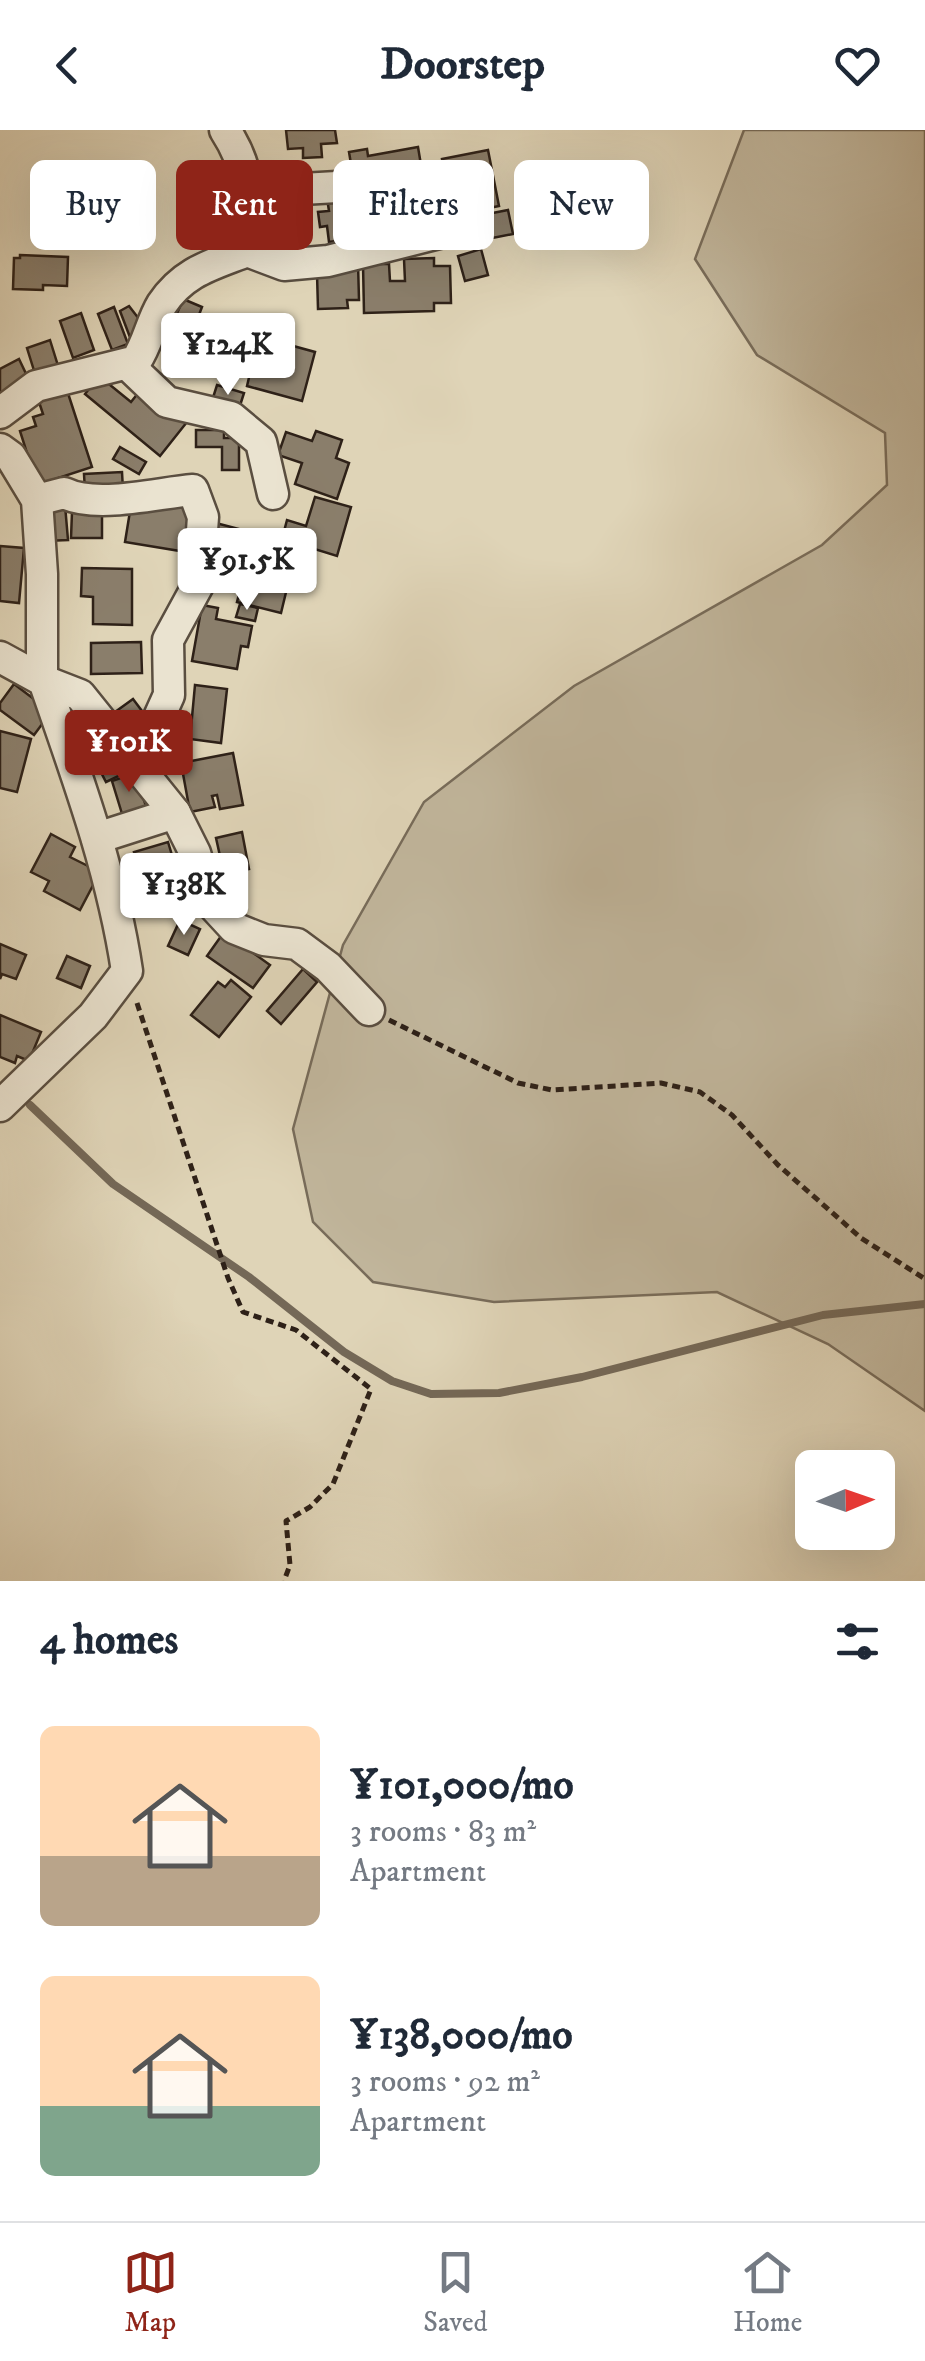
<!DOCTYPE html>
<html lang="en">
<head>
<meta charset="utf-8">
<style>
	:root { --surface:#fff; --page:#f2f2f3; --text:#1f2937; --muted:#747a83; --line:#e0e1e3; --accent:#8f2418 }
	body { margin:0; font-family:"IM FELL DW Pica",serif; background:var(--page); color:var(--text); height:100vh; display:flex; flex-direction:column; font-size:38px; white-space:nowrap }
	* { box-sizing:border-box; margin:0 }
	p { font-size:32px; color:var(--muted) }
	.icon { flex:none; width:55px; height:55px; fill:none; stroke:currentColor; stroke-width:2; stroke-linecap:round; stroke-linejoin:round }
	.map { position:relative; height:1451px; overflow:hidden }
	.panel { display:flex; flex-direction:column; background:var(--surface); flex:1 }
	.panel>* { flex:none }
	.banner { position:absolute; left:30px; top:30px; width:865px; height:90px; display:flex; gap:20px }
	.needle { width:65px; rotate:88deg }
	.buttons { position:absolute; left:795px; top:1320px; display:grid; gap:20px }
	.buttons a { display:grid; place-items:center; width:100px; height:100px; border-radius:15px; background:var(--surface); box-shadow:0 10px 40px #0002; font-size:50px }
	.price { position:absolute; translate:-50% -85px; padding:0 22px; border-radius:10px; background:#fff; color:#222; font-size:32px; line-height:65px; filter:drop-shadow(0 2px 5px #0008) }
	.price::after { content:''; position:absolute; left:50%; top:60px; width:30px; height:22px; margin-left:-15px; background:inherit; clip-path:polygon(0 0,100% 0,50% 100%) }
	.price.active { background:var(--accent); color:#fff }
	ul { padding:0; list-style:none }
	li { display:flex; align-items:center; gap:30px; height:250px; padding:0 40px }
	li span { display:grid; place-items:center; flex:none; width:280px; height:200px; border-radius:15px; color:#555 }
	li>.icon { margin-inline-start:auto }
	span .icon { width:120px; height:120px; fill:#fffc; stroke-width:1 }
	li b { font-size:42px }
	h2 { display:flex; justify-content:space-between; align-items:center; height:120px; padding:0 40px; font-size:42px }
	.chip { padding:0 35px; border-radius:15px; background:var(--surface); box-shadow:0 10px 40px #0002; font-size:35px; line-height:90px }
	.chip.active { background:var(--accent); color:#fff }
	header { display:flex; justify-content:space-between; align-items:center; height:130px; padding:0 40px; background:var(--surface); font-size:45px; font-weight:700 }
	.tab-bar { display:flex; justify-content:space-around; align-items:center; height:140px; border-top:2px solid var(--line); background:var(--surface); font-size:28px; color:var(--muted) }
	.tab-bar a { display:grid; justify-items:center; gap:5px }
	.tab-bar .active { color:var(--accent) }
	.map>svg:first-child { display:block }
	.green { fill:#c1b69c; stroke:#786c5a; stroke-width:2.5 }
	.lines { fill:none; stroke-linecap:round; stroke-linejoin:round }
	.stream { stroke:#746857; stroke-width:8 }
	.building { fill:#8a7e6b; stroke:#2e2118; stroke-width:2.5 }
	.minor-casing { stroke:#5a4e40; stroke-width:35 }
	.path { stroke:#2e2118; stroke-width:5; stroke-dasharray:8 5; stroke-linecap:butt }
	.minor { stroke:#eae3d0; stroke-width:30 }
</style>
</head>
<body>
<header><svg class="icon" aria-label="back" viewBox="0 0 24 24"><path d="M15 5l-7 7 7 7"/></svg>Doorstep<svg class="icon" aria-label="heart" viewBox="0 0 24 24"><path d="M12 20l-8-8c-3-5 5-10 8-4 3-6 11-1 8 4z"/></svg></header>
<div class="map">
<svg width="925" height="1451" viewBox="0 0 925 1451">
	<rect width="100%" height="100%" fill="#dfd4b7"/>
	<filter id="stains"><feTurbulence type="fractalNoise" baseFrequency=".002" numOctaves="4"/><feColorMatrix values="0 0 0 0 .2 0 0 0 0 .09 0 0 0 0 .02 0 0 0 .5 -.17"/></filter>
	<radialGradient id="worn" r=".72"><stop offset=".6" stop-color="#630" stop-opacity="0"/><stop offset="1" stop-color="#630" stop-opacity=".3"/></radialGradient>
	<!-- green -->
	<polygon class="green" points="744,0 925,0 925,1281 828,1214 717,1162 494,1172 373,1152 313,1092 293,999 343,815 424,672 574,556 822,415 887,355 885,303 757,225 695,129"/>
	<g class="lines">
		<!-- stream -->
		<polyline class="stream" points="30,975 113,1054 249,1147 344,1222 392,1251 431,1264 499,1263 582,1247 823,1185 925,1174"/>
	</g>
	<!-- building -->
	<g class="building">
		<polygon points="286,0 335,0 337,13 321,14 322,27 303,28 303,18 288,19"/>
		<polygon points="418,17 422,41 354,52 349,22 367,19 368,26"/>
		<polygon points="488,20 499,76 455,85 450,59 468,56 467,49 446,53 442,29"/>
		<polygon points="385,61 389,97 365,100 366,107 329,112 327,96 320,97 318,82 329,81 327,68"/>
		<polygon points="305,66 306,92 264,93 264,67"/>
		<polygon points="508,80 513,104 472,112 467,88"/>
		<polygon points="66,82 67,98 50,99 49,84"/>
		<polygon points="481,119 488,145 465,151 458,126"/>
		<polygon points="20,125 68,127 67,156 43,155 43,160 13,159 14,128 20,128"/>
		<polygon points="434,128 434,136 450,136 451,173 434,173 434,181 364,183 363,134 389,134 390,151 405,151 404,129"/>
		<polygon points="358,132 359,170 347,170 348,178 318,179 317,144"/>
		<polygon points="183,169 202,177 191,206 171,198"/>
		<polygon points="129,176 146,198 131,210 120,181"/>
		<polygon points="114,177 128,214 112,220 98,184"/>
		<polygon points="81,183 94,220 73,228 60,191"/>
		<polygon points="204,202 224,209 216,230 196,222"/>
		<polygon points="50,210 59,239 36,247 27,218"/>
		<polygon points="286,214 315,222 302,271 247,256 251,239 261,241 266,223 283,227"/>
		<polygon points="19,229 29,250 0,264 0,239"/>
		<polygon points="99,246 131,272 143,257 187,292 160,326 85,264"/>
		<polygon points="65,254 92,337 37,355 20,301 36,296 33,287 43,284 36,263"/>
		<polygon points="217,255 244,263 238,282 211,274"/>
		<polygon points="196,300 224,300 224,308 239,308 239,340 222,340 222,317 196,317"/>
		<polygon points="316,301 342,310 336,328 349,333 337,369 295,354 302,333 278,325 286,302 312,311"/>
		<polygon points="120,317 146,332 139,344 113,329"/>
		<polygon points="122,342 123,360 85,362 84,344"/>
		<polygon points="315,367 351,377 337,426 282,409 287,390 306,396"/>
		<polygon points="132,369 193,378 186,422 125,412"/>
		<polygon points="65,375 68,410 45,411 43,376"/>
		<polygon points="72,382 102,383 102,408 71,408"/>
		<polygon points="212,392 262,405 256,431 224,423 225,416 207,412"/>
		<polygon points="0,416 24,418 19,473 0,471"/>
		<polygon points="269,419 295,425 281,483 237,472 244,444 262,448"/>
		<polygon points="82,438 132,439 132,495 93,494 93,467 81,466"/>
		<polygon points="240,474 258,478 255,491 236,487"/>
		<polygon points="202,475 218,478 216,489 252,496 248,517 241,516 237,539 192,531"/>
		<polygon points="141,512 142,543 91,544 91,513"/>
		<polygon points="14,554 51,582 34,605 0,580 0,573"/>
		<polygon points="195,555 227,559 221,613 190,609"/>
		<polygon points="133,569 148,589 130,602 115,582"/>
		<polygon points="85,578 97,602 74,608 67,582"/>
		<polygon points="0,601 31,609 17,662 0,658"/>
		<polygon points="106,604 125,643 106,652 86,613"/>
		<polygon points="233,623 243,675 220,679 217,665 212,666 215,677 190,682 181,633"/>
		<polygon points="135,643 147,679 123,687 112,651"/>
		<polygon points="242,702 249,739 224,744 216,708"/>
		<polygon points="51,704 75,717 70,727 100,742 80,780 44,761 49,751 31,742"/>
		<polygon points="168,712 181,755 147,765 134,722"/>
		<polygon points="180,790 200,799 188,825 168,816"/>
		<polygon points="224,802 270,835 253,858 207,826"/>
		<polygon points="0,814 26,825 16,849 2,844 0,849"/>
		<polygon points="67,826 90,836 81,858 57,848"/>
		<polygon points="303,839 317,852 281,894 267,881"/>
		<polygon points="231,850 251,867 219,907 191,885 218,852 225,857"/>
		<polygon points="0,885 41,902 29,931 17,926 15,933 0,927"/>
	</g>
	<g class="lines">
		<!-- minor casing -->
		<g class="minor-casing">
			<g id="minor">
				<polyline points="250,62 337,57"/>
				<polyline points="247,121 284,135 328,131 439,103"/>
				<polyline points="127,234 167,272 231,287 261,312 273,364"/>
				<path d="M0 283 36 256 136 231C148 213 151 192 162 174 184 141 212 135 247 121 249 72 253 43 225 0"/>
				<polyline points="0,319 11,327 37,370 42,444 42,548"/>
				<path d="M37 370 64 363C96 379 157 363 193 360L203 387 198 455 168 510 169 565 147 614 143 642"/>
				<path d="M0 527 44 551C77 646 112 741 127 841L93 886 0 976"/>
				<polyline points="44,551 80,565 175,683 195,723 210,772 234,798 264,810 297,814 328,837 369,880"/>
				<polyline points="97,708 175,683"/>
			</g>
		</g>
		<!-- path -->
		<g class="path">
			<polyline points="137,873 228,1148 243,1182 296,1200 371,1259 333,1354 310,1377 286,1391 290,1435 284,1451"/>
			<polyline points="389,890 518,953 552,960 661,953 700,962 732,985 778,1035 861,1108 925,1149"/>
		</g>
		<!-- minor -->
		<use href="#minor" class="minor"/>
	</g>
	<rect width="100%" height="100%" filter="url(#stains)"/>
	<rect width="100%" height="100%" fill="url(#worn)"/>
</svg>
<div class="buttons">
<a><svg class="needle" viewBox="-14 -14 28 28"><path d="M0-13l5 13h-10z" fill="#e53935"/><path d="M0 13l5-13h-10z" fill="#747a83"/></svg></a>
</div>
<b class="price" style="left:228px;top:268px">¥124K</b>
<b class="price" style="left:247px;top:483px">¥91.5K</b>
<b class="price active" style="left:129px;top:665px">¥101K</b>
<b class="price" style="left:184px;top:808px">¥138K</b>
<div class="banner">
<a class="chip">Buy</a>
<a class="chip active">Rent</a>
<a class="chip">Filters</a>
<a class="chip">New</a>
</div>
</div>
<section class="panel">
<h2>4 homes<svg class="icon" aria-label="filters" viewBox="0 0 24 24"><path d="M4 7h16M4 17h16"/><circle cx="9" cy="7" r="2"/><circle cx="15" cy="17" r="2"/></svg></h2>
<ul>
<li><span style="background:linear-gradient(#ffd9b3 65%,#b9a48a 0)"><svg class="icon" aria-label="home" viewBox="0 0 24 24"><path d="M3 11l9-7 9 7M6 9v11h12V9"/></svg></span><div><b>¥101,000/mo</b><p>3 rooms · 83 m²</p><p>Apartment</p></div></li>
<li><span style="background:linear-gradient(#ffd9b3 65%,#7fa58c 0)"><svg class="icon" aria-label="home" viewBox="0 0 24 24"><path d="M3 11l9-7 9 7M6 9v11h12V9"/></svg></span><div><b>¥138,000/mo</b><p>3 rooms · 92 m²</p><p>Apartment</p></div></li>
</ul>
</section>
<nav class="tab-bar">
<a class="active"><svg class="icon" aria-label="map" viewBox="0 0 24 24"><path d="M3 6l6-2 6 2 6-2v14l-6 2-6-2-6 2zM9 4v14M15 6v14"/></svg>Map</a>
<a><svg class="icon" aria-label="saved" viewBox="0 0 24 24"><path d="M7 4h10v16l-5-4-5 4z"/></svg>Saved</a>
<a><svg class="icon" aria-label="home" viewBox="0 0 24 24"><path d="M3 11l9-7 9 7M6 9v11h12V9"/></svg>Home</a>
</nav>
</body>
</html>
